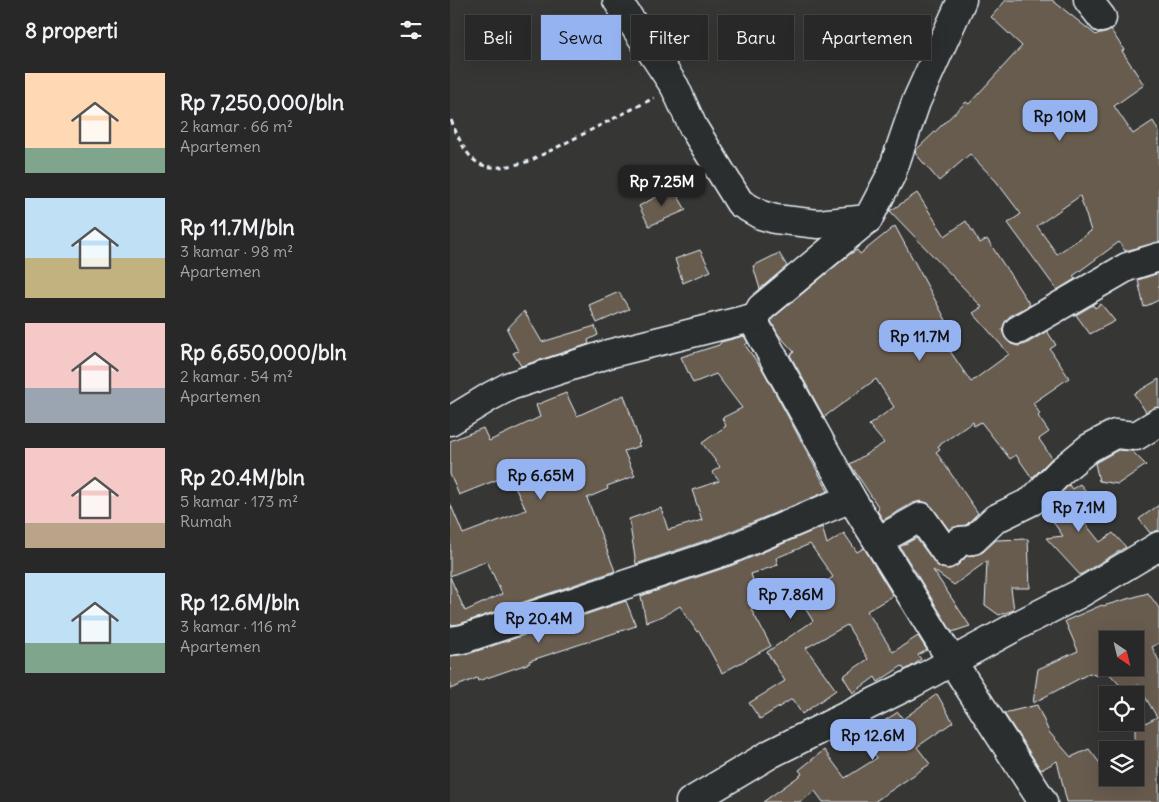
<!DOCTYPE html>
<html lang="id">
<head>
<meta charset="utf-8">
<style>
	:root { --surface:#282828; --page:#303030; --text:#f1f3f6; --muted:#a5a6a8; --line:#444445; --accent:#95b2f1 }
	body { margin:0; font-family:Delius,sans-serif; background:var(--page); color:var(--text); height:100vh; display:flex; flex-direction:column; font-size:19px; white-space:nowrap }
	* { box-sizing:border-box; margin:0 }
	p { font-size:16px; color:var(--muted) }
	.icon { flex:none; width:28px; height:28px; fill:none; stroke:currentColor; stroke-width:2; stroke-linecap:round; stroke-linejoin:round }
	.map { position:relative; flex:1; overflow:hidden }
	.sheet { display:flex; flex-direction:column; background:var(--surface); width:450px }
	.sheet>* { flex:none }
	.guide { position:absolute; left:15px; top:15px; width:475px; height:45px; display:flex; gap:10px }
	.needle { width:32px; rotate:145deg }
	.tools { position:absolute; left:649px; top:631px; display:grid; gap:10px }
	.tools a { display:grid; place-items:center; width:45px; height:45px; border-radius:0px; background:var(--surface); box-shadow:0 5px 20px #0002,0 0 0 1px var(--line); font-size:25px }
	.price { position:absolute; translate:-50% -42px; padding:0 11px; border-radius:10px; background:var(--accent); color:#111; font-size:16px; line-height:32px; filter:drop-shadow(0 1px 2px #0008) }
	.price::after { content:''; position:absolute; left:50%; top:30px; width:15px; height:11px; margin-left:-8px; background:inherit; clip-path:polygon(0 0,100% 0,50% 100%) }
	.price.on { background:#222; color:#fff }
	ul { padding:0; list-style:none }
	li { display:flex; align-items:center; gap:15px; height:125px; padding:0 25px }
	li span { display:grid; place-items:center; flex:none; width:140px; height:100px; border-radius:0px; color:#555 }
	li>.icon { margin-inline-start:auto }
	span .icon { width:60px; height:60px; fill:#fffc; stroke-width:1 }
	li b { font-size:21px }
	h2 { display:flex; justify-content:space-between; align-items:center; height:60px; padding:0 25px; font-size:21px }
	.pill { padding:0 18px; border-radius:0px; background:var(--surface); box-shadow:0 5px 20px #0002,0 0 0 1px var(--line); font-size:18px; line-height:45px }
	.pill.on { background:var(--accent); color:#111 }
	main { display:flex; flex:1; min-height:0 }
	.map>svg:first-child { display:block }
	.building { fill:#685c4f; stroke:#e8f1f8; fill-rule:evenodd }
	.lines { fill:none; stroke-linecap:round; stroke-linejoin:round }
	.minor-casing { stroke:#e8f1f8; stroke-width:31 }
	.path { stroke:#e8f1f8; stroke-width:3; stroke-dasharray:5 4; stroke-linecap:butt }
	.minor { stroke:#2a2d2e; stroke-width:28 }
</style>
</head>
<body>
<main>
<section class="sheet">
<h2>8 properti<svg class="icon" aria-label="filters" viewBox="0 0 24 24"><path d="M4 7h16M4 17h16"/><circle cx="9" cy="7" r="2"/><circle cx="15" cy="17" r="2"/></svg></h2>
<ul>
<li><span style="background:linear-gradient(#ffd9b3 75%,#7fa58c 0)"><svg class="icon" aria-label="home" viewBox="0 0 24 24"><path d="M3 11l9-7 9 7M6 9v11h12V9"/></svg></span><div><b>Rp 7,250,000/bln</b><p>2 kamar · 66 m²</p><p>Apartemen</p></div></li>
<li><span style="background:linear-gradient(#bfe0f5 60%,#c2b280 0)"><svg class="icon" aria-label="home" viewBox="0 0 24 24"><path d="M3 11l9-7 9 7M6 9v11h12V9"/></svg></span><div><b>Rp 11.7M/bln</b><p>3 kamar · 98 m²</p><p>Apartemen</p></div></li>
<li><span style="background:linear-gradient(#f6c9c9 65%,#9aa5b1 0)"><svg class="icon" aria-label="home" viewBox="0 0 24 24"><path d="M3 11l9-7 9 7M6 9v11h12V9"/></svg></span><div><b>Rp 6,650,000/bln</b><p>2 kamar · 54 m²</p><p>Apartemen</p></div></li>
<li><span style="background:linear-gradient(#f6c9c9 75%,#b9a48a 0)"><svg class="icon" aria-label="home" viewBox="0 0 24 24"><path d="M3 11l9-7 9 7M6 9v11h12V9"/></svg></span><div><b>Rp 20.4M/bln</b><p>5 kamar · 173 m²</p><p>Rumah</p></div></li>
<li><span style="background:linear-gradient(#bfe0f5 70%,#7fa58c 0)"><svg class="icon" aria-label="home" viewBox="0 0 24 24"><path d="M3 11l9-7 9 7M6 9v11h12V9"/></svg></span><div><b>Rp 12.6M/bln</b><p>3 kamar · 116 m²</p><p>Apartemen</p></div></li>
</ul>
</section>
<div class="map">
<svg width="709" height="802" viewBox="0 0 709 802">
	<rect width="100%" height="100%" fill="#363635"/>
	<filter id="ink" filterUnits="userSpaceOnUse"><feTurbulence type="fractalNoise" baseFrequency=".02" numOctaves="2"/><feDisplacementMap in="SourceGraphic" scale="10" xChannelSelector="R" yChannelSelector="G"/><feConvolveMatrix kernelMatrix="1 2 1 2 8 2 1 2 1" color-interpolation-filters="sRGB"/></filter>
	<g filter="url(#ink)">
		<!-- building -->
		<g class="building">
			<path d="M556 0H602L646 35 649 33H655L661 30 674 50 672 51 694 85 664 106 683 134 703 121 709 132V242L675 251 669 242 623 276 625 279 607 290 558 223 571 214 546 181 520 154 489 181 465 153 466 150 516 102 519 104 572 46 541 17ZM630 196 641 231 607 254 587 226Z"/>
			<polygon points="223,188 236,210 199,226 189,206"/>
			<polygon points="467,193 495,236 516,221 530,243 537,239 580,305 560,316 555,322 552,330 555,338 561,344 568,346 576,344 597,331 606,345 600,349 619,378 583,403 590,414 588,416 599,432 589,439 602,458 582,478 566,455 560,459 531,422 524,426 523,422 488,446 490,449 486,452 528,513 516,525 508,526 499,530 483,508 478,503 471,501 463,503 433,520 427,510 429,508 400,464 434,443 419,425 444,407 426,379 374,417 340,355 344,352 328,334 321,321 323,318 400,254 407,250 410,254 445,226 497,322 485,329 521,382 559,354 523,313 532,307 440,211"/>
			<polygon points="250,250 261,271 233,283 225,259"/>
			<polygon points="329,253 337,266 310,289 303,266"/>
			<polygon points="709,273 709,300 694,307 688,280"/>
			<polygon points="169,292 179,309 147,323 139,305"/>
			<polygon points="651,304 665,321 640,334 626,315 643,305 645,308"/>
			<polygon points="74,311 92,342 145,326 148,335 138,340 139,344 71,366 63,353 68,351 57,329"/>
			<polygon points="294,336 298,343 295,345 314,372 378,491 272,535 186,564 179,519 211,508 218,530 252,520 242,490 269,481 262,472 270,467 252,443 276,426 272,418 292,408 266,374 243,383 231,357 269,345 271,342"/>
			<polygon points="709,379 709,406 696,412 684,394"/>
			<polygon points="116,393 127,416 174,395 190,443 188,444 190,446 174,451 185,476 157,486 158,489 137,498 165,571 9,624 0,625 0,577 15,611 52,594 37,561 0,576 0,503 13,534 76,510 59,475 9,495 0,474 0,441 33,428 39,441 90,417 86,405"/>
			<polygon points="668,450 682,451 696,465 668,484 649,481 645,463"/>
			<polygon points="630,484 642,498 625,511 650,542 663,533 676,547 630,575 596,538 613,536 595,510 619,485 622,489"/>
			<polygon points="709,505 709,530 700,533 689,519"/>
			<polygon points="372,527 377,544 394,533 407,552 414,548 443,596 417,611 443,652 468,636 477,650 468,655 471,659 465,664 455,670 452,666 428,682 425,677 403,693 393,676 418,659 397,625 356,648 386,690 352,714 342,699 310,719 299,703 335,681 317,652 363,621 350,600 383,577 360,544 326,558 328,565 301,574 311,605 301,609 321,646 272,673 249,631 247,632 230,606 213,616 196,622 191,596 283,565"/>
			<polygon points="466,538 485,563 491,568 500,569 508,565 517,556 525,555 533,552 546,540 578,539 580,588 561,588 564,610 549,615 535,605 537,561 504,585 483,570 520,626 502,632 450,547"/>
			<path d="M698 593 709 608V643L702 647 709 661V802H617L607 761 591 770 554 713 587 705 599 732 621 757 639 749 656 771 658 770V778H685V728L707 717 688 685 676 692 655 669 647 676 640 673 583 703 588 669 628 651 615 621 652 605 653 606ZM658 640H685V668H658Z"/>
			<polygon points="176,601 186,626 79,661 80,663 28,681 27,678 0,689 0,656 18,654"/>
			<polygon points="487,694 503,722 467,747 480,764 424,802 373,802 365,791 350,802 313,802 352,774 349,770 374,750 395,778 427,758 413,733 430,721 431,723 448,712 453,719"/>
		</g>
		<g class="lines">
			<!-- minor casing -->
			<g class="minor-casing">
				<g id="minor">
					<polyline points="167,0 225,87 243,127 290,203 311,215 325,219 368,224 418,219 441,175 466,102 512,0"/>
					<polyline points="638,0 652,18"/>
					<polyline points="418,219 311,308 306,317 305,324 401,498 502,661 593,802"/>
					<polyline points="568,330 677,267 709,257"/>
					<polyline points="0,421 41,396 60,386 158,354 306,317"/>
					<polyline points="428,541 471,517 497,554 510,541 523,540 545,519 582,501 611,471 639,448 665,434 686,436 709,422"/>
					<polyline points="0,641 13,639 278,550 401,498"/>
					<polyline points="240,802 322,753 461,684 574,622 629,594 709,546"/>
				</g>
			</g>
			<!-- path -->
			<path class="path" d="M1 120C20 167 30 175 80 161L204 98"/>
			<!-- minor -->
			<use href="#minor" class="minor"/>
		</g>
	</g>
</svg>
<div class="tools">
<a><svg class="needle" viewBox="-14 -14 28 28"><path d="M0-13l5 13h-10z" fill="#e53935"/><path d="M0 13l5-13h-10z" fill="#a5a6a8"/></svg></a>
<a><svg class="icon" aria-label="locate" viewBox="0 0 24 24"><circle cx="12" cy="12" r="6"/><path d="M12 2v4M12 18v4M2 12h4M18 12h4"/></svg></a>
<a><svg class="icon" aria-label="layers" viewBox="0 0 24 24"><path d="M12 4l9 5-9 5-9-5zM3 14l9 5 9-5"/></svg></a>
</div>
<b class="price" style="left:610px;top:142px">Rp 10M</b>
<b class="price on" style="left:212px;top:207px">Rp 7.25M</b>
<b class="price" style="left:470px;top:362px">Rp 11.7M</b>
<b class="price" style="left:91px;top:501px">Rp 6.65M</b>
<b class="price" style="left:629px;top:533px">Rp 7.1M</b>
<b class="price" style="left:341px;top:620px">Rp 7.86M</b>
<b class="price" style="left:89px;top:644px">Rp 20.4M</b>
<b class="price" style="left:423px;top:761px">Rp 12.6M</b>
<div class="guide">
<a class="pill">Beli</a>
<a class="pill on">Sewa</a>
<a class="pill">Filter</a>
<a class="pill">Baru</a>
<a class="pill">Apartemen</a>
</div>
</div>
</main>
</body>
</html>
